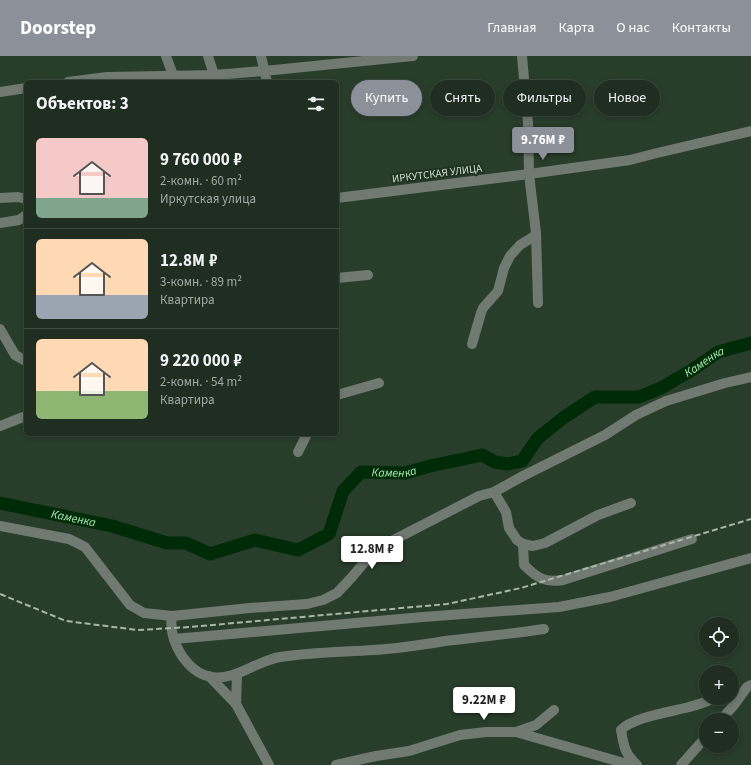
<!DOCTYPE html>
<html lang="ru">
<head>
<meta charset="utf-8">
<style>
	:root { --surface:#1f2e20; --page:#2c3a2d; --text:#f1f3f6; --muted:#a1a8a5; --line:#3c4a3e; --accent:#8c9099 }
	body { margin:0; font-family:"Source Sans 3",sans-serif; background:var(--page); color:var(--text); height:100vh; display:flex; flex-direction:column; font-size:15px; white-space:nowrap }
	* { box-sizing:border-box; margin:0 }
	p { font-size:13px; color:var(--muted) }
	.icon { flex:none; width:22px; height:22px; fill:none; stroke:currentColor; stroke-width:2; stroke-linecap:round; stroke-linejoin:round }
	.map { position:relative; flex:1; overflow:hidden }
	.details { position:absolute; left:24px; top:24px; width:315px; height:356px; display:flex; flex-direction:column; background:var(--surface); border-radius:6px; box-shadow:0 2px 6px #0003,0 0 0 1px var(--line) }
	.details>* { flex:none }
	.banner { position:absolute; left:351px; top:24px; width:340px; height:36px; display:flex; gap:8px }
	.tools { position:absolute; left:699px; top:561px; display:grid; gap:8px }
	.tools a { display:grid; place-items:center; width:40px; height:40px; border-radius:50%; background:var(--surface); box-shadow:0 2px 6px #0003,0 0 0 1px var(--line); font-size:20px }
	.price { position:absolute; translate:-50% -34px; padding:0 9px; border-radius:4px; background:#fff; color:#222; font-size:13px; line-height:26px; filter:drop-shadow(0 1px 2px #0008) }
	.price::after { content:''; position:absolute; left:50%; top:24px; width:12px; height:9px; margin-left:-6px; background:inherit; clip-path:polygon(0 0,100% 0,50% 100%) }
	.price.selected { background:var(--accent); color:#fff }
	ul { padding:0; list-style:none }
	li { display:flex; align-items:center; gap:12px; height:100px; padding:0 12px }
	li+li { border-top:1px solid var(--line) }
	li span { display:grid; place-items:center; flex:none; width:112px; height:80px; border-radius:6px; color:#555 }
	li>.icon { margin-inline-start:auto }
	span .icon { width:48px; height:48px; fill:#fffc; stroke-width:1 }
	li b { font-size:17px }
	h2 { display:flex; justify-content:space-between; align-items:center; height:48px; padding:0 12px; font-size:17px }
	.tag { padding:0 14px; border-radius:18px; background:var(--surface); box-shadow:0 2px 6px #0003,0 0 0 1px var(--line); font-size:14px; line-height:36px }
	.tag.selected { background:var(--accent); color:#fff }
	header { display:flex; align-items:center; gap:24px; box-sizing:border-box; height:56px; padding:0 20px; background:var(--accent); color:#fff }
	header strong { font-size:19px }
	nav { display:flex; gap:22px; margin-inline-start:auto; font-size:14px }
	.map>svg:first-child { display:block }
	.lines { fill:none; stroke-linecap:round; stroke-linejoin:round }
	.river { stroke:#002b08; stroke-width:13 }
	.minor { stroke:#707a71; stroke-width:10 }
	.rail { stroke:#a8b6a8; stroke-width:2; stroke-dasharray:6 3; stroke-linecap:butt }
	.labels { text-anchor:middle; stroke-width:4; stroke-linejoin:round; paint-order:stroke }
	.street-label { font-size:11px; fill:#d1ddd1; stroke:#1f3321 }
	.water-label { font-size:12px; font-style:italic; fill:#abedb1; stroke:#1f3321 }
</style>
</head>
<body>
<header>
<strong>Doorstep</strong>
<nav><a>Главная</a><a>Карта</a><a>О нас</a><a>Контакты</a></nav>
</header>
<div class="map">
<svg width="751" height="709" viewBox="0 0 751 709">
	<rect width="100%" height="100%" fill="#293d2b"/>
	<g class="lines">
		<!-- river -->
		<path class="river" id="s1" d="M0 447 112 470 167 487H186L210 498 255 484 298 494 329 478 343 435 361 416 405 417 430 410 482 399 495 406 508 408 522 405 538 382 563 362 595 341H639L661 332 692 314 718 296 751 287"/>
		<!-- minor -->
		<g class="minor">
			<polyline points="166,0 173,19"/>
			<polyline points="208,0 214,19"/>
			<polyline points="261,0 267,26"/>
			<polyline points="68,26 107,21 214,19 264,15 413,0"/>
			<polyline points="0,36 26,32"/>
			<polyline points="0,142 18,141 26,143"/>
			<polyline points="337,142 529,118 630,104 657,97 751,75"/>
			<polyline points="0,167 19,164 26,159"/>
			<polyline points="536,177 538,247"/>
			<polyline points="337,222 368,219"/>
			<polyline points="0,273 15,299 26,305"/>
			<polyline points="472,288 481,257 483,252 498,235 504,212 510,200 520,189 533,181 536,177 529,118 528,67 522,0"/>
			<polyline points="337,339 379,327"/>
			<polyline points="0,370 23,361"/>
			<polyline points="298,396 307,378"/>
			<polyline points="494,436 506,456 509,472 517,484 523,488 533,490 545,487 598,459 631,447"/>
			<polyline points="0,470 69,483 85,491 130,549 144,557 172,560 250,552 307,548 323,544 337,537 352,521 368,502 380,491 479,440 494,436 523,420 605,379 636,359 666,345 725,327 751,321"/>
			<path d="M523 488 524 509C537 522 545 527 563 524L692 483"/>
			<path d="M172 560C168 584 186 616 211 621 235 625 256 605 280 601 310 596 342 596 373 594 397 593 421 589 445 585 478 581 511 578 544 573"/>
			<polyline points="174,583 423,561 559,551 610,541 751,502"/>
			<polyline points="237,618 236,648 269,709"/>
			<polyline points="209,620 236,648"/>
			<polyline points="721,664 734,649 747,631 751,629"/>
			<polyline points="516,676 536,669 554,654"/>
			<polyline points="336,709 376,700 409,695 460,679 486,676 516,676 631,709"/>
			<path d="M637 709C624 697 624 690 621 674 633 661 671 656 689 651 698 649 707 645 716 642"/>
			<polyline points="681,709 706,681"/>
		</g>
		<!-- rail -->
		<polyline class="rail" points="0,538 66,565 138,574 190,571 447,548 521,532 751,463"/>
	</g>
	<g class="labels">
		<!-- street labels -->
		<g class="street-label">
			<text transform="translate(437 117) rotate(-7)" y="4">ИРКУТСКАЯ УЛИЦА</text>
		</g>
		<!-- water labels -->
		<g class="water-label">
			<text dy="4" stroke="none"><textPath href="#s1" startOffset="797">Каменка</textPath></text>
			<text dy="4" stroke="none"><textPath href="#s1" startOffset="448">Каменка</textPath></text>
			<text dy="4" stroke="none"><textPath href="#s1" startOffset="75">Каменка</textPath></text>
		</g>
	</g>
</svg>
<div class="tools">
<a><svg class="icon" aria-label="locate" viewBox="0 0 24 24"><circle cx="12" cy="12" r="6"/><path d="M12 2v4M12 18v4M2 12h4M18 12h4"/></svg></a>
<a>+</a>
<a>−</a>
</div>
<b class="price selected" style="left:543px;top:105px">9.76M ₽</b>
<b class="price" style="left:372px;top:514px">12.8M ₽</b>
<b class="price" style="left:484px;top:665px">9.22M ₽</b>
<div class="banner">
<a class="tag selected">Купить</a>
<a class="tag">Снять</a>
<a class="tag">Фильтры</a>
<a class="tag">Новое</a>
</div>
<section class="details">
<h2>Объектов: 3<svg class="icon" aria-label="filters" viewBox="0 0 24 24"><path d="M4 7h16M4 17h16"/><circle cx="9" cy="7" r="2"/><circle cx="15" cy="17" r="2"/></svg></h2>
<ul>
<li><span style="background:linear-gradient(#f6c9c9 75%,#7fa58c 0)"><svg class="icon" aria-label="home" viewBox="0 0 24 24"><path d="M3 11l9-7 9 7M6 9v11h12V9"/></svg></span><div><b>9 760 000 ₽</b><p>2-комн. · 60 m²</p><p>Иркутская улица</p></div></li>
<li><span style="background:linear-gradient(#ffd9b3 70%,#9aa5b1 0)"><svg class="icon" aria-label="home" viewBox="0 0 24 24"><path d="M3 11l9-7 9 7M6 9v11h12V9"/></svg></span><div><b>12.8M ₽</b><p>3-комн. · 89 m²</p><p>Квартира</p></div></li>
<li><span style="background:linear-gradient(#ffd9b3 65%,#8fb573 0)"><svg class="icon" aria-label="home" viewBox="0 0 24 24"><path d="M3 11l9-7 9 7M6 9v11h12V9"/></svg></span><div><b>9 220 000 ₽</b><p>2-комн. · 54 m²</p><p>Квартира</p></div></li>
</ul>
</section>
</div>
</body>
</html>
